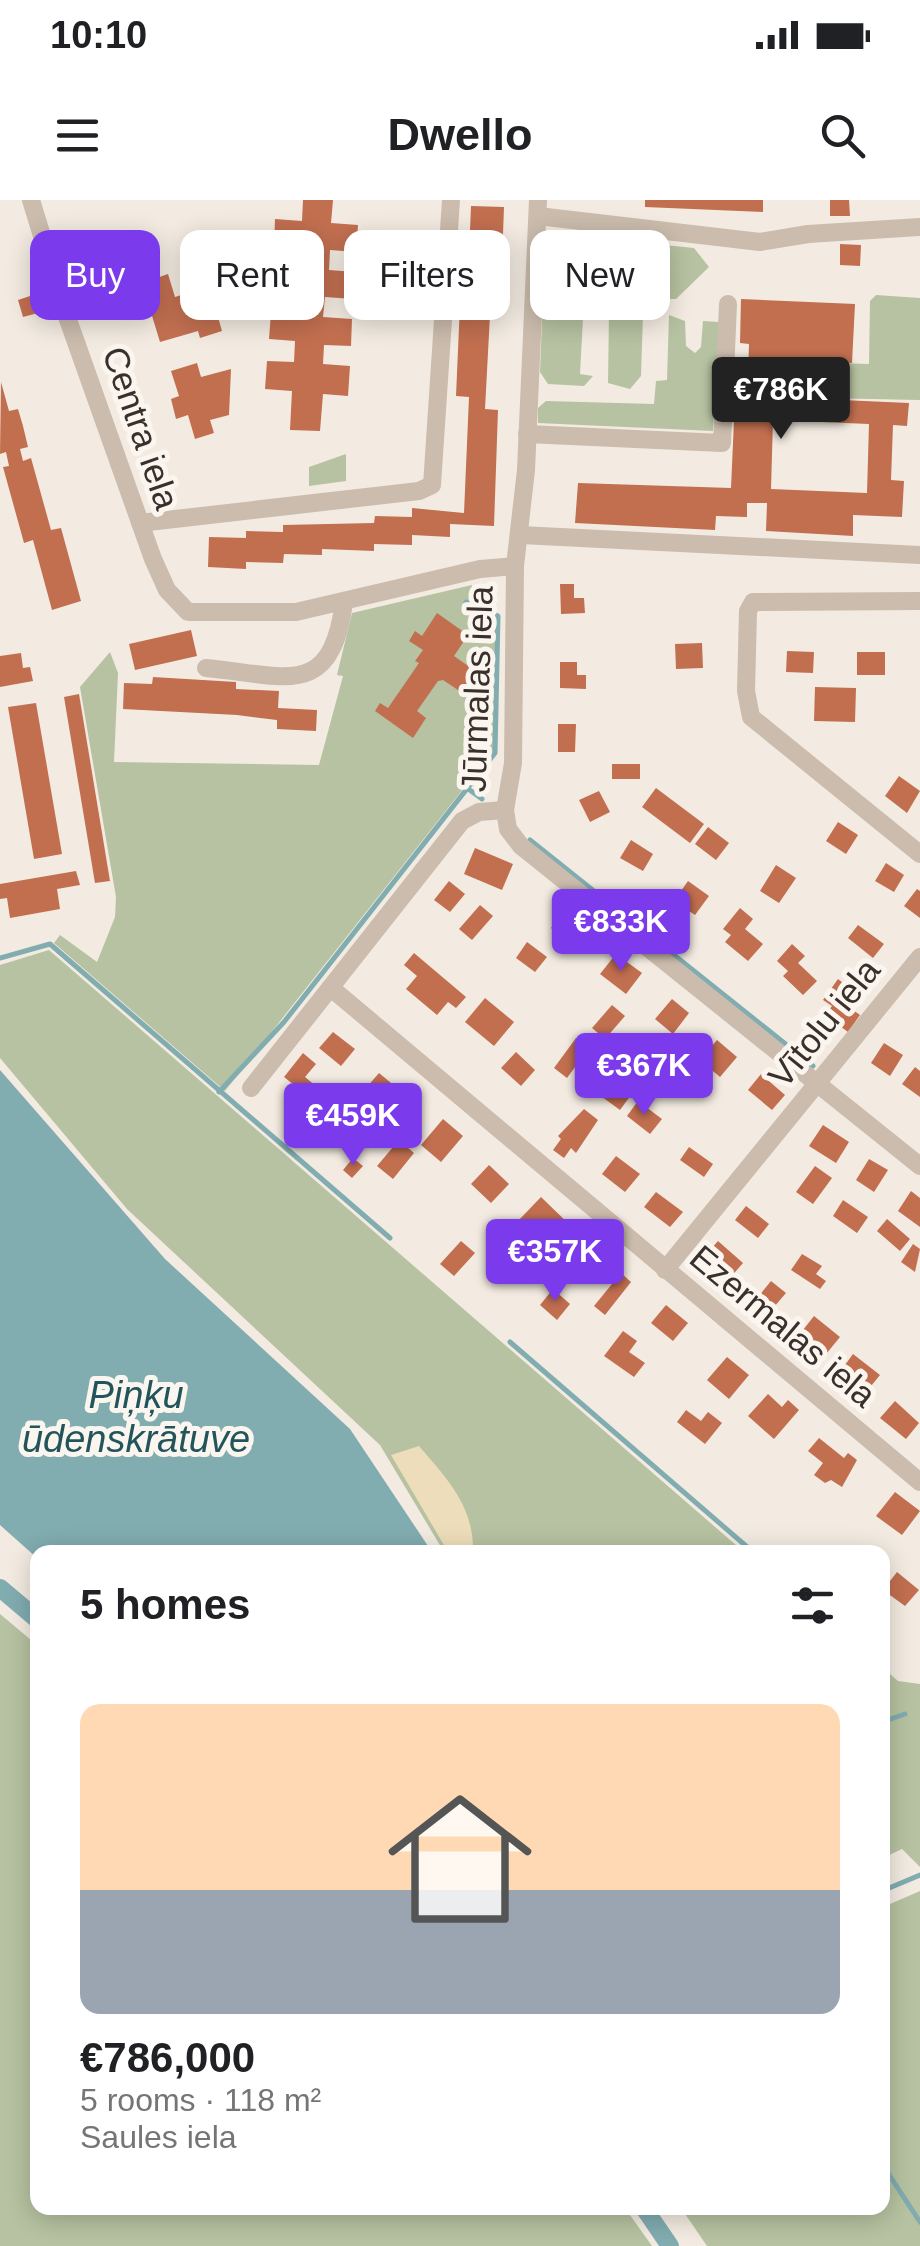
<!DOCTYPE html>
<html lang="en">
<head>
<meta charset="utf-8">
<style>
	:root { --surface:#fff; --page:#f6f6f6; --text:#202124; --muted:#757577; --line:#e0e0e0; --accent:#7c3aed }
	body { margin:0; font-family:Arial,sans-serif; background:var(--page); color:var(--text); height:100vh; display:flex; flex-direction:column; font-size:38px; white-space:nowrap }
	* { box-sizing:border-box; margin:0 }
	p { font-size:32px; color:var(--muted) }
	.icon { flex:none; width:55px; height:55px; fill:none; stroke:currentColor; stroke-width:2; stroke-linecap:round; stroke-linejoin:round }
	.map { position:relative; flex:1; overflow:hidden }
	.panel { position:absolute; left:30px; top:1345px; width:860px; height:670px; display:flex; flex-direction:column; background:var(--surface); border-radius:20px; box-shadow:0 5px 25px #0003 }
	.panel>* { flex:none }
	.guide { position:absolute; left:30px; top:30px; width:860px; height:90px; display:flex; gap:20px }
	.price { position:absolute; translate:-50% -85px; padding:0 22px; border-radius:10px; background:var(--accent); color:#fff; font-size:32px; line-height:65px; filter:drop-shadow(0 2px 5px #0008) }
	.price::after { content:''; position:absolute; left:50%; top:60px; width:30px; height:22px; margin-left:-15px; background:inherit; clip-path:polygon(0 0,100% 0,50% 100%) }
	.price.selected { background:#222; color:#fff }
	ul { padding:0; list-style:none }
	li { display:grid; align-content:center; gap:20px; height:530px; padding:0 50px }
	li+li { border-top:2px solid var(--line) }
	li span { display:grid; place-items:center; height:310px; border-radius:20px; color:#555 }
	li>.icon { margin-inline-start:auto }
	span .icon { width:180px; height:180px; fill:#fffc; stroke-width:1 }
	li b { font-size:42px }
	h2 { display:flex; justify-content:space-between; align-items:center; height:120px; padding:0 50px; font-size:42px }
	.pill { padding:0 35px; border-radius:20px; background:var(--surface); box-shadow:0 5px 25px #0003; font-size:35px; line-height:90px }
	.pill.selected { background:var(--accent); color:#fff }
	.status { display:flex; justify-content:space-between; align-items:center; height:70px; padding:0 50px; background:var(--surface); direction:ltr }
	.status svg { height:28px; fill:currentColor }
	header { display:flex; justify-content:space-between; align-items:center; height:130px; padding:0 50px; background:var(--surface); font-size:45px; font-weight:700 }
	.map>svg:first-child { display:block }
	.green { fill:#b6c2a1 }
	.sand { fill:#edddba }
	.water { fill:#81acb0 }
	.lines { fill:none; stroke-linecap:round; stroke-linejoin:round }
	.stream { stroke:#81acb0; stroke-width:5 }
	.canal { stroke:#81acb0; stroke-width:18 }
	.building { fill:#c26f50; fill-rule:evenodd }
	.minor { stroke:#cbbcad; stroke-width:18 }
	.labels { text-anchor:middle; stroke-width:10; stroke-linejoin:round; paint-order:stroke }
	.street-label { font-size:35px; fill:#3a302b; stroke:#faf5ee }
	.water-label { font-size:38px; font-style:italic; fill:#22555b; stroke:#faf5ee }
</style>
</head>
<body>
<div class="status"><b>10:10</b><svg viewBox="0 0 49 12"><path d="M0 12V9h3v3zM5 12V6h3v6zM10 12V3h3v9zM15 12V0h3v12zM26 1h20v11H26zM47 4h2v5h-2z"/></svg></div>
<header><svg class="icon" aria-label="menu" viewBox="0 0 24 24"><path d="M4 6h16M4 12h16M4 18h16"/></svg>Dwello<svg class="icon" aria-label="search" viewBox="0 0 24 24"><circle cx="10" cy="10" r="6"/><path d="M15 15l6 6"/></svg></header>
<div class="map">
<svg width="920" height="2046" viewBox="0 0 920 2046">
	<rect width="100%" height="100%" fill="#f3ebe1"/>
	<!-- green -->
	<g class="green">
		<polygon points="554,34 609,39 616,46 607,62 586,62 580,174 593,176 584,186 548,184 540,172 545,43 552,43"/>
		<polygon points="645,43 694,48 709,67 676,99 669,99 670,64 652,63 645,57"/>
		<polygon points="631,77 644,86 644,106 610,105 613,82"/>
		<polygon points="876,95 920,98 920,200 774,197 771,161 869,164 870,101"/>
		<polygon points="609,113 643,114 641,176 630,189 608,183"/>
		<polygon points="669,115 685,121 686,146 695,153 701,147 703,121 719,122 713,231 538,223 538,208 546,201 654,204 656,181 667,180"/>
		<polygon points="346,254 346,281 309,286 309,267"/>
		<polygon points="472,385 472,394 500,421 493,551 225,891 54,743 60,735 97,762 115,717 116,697 80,487 110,452 118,473 114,562 319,565 343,476 337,475 352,413"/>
		<polygon points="49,750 744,1352 444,1352 380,1245 127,1009 0,858 0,765"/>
		<polygon points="0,1414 37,1445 38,2008 625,2008 652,2046 0,2046"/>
		<polygon points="883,1468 898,1481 920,1484 920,1667 902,1649 883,1658"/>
		<polygon points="920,1691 920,2046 707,2046 681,2008 882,2008 883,1707"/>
	</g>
	<!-- sand -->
	<path class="sand" d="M419 1246C448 1280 474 1306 473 1352H448L391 1255Z"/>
	<!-- water -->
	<polygon class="water" points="0,870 165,1059 350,1229 432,1352 38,1352 37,1358 0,1325"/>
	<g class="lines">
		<!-- stream -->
		<g class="stream">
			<polyline points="467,588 482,599"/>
			<polyline points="530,640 813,866"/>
			<polyline points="0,758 50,744 390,1038"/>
			<polyline points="219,892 284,822 495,553 498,416 466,402"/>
			<polyline points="510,1142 753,1352"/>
			<polyline points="882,1522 905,1514"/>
			<polyline points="882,1691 920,1675"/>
			<polyline points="882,1964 920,2022"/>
		</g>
		<!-- canal -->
		<g class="canal">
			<polyline points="0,1388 38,1420"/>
			<polyline points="644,2008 670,2046"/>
		</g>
	</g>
	<!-- building -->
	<g class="building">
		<polygon points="303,0 333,0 331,23 358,25 356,52 330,50 329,70 355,72 353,99 325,97 323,117 352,119 351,146 324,145 323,164 350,166 348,196 323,194 320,231 290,230 292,191 265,189 267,161 294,162 295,141 269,139 271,112 297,114 298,95 271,94 272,67 299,68 300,48 274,46 275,19 302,21"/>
		<polygon points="645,0 763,0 763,12 645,7"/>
		<polygon points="830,0 849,0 850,16 830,16"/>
		<polygon points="471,6 504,7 500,115 490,115 485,209 498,210 494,326 450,324 450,337 412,335 412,345 374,344 374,351 322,349 322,355 284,354 283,363 246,362 246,369 208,367 209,337 246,338 246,331 283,332 283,325 374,323 375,316 412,317 412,308 464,313 469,197 456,196 460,104 467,104"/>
		<polygon points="840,44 861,45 860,66 840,65"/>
		<polygon points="168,74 175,97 209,86 222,131 200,138 198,131 160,142 142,83"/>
		<polygon points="33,95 38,113 23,117 18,100"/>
		<path d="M741 99 855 104 852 163 771 161 774 197 909 203 907 226 893 225 891 280 904 281 902 317 853 315V336L766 331 767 303H747V317L716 316 715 330 575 323 578 283 731 288 736 175H748L749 144 740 143ZM773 220 869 224 867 293 771 289Z"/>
		<polygon points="197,163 201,177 231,169 229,215 210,220 214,233 195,239 188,215 176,219 171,199 179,196 171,171"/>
		<polygon points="1,182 9,211 18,209 23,226 28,247 20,249 23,261 31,258 51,330 61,328 81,401 52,410 33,340 24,343 3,267 9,266 6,252 0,254"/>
		<polygon points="560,384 574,384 574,398 584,398 585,413 561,414"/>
		<polygon points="437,413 468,435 454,456 481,475 467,496 443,480 438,481 417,511 426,518 413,538 375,511 380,503 388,508 419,463 415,461 423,450 409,441 415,431 422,436"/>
		<polygon points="191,430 197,456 135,470 129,444"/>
		<polygon points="702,443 703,468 676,469 675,444"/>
		<polygon points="787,451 814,452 813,473 786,472"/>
		<rect x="857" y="452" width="28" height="23"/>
		<polygon points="21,453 23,468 30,467 33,481 0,487 0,456"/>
		<polygon points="560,462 577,462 577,475 586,475 586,489 560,488"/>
		<polygon points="153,477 236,482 236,489 279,491 278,508 317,510 316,531 277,529 277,520 237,515 123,509 124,483 152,484"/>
		<polygon points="815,487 856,488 855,522 814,521"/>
		<polygon points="79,494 110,681 95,683 64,497"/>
		<polygon points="36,503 62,654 34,659 8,507"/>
		<polygon points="558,524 576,524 575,552 558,552"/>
		<rect x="612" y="564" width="28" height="15"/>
		<polygon points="899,576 920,591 907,613 885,596"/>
		<polygon points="656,588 704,624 690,643 642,607"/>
		<polygon points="599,591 610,612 590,622 579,600"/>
		<polygon points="838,622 858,635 846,654 826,641"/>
		<polygon points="708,627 729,643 716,660 695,644"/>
		<polygon points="631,640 653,654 643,671 620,658"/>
		<polygon points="475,648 513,664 502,690 464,674"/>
		<polygon points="886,663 904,675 894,692 875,681"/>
		<polygon points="776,665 796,678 779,703 760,691"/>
		<polygon points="76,671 80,685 57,689 60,709 10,718 7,698 0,699 0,684"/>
		<polygon points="449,681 465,694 450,712 434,700"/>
		<polygon points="688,681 709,696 695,715 674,701"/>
		<polygon points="917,689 920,691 920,718 904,706"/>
		<polygon points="480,705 493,716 472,740 459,729"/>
		<polygon points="740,708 753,719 745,729 763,744 748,761 725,742 731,735 723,729"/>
		<polygon points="566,710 582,724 566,741 551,728"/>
		<polygon points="858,725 884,744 873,758 848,738"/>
		<polygon points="527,742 547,757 535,772 516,758"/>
		<polygon points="792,744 805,756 798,763 817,781 803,795 783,776 788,771 777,761"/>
		<polygon points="414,753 466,797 456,808 448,802 437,815 406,789 417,776 404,765"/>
		<polygon points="616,754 642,773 626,794 600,774"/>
		<polygon points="838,779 851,789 842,802 860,815 848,832 825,815 832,806 823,800"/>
		<polygon points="485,798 514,822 494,846 465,822"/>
		<polygon points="672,799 689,813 673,834 655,819"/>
		<polygon points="612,805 625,816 605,839 592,828"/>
		<polygon points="333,832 355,849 341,866 319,848"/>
		<polygon points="576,838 589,848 567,878 554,868"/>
		<polygon points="717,840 737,857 720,877 700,860"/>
		<polygon points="884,843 903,855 890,876 871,863"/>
		<polygon points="516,852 535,870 521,886 501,868"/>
		<polygon points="303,853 316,864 305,877 317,887 309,897 284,877"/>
		<polygon points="915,867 920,871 920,897 902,884"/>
		<polygon points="379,873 414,902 395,924 360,895"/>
		<polygon points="761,874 785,895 772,910 748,890"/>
		<polygon points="610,879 631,895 620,910 598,894"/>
		<polygon points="638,901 662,919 650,934 627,916"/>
		<polygon points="584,909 598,920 576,953 571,948 564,958 553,950 561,939 558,936"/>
		<polygon points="443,919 463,936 441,962 421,945"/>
		<polygon points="823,925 849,942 836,963 809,946"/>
		<polygon points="399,940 414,953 393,979 377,966"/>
		<polygon points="689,947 713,964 704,977 680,960"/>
		<polygon points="616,956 640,974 625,992 602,974"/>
		<polygon points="353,958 363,966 352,978 343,970"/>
		<polygon points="869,959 888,970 874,992 856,980"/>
		<polygon points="489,965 509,984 491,1003 471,984"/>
		<polygon points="815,966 832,978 813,1004 796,992"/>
		<polygon points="911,991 920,998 920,1027 898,1011"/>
		<polygon points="656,992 683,1012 670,1027 644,1007"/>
		<polygon points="541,997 574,1029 550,1053 517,1022"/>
		<polygon points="843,1000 868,1017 857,1033 833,1016"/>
		<polygon points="746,1006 769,1024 758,1038 735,1020"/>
		<polygon points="887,1019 910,1039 900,1051 877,1031"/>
		<polygon points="461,1041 475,1053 454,1076 440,1064"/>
		<polygon points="718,1041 743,1063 729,1079 704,1057"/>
		<polygon points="591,1043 616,1062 603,1078 579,1060"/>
		<polygon points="913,1044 920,1049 915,1072 901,1062"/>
		<polygon points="802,1054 822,1066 816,1074 826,1081 820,1089 791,1070"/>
		<polygon points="621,1073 631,1082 605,1115 594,1106"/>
		<polygon points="771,1081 786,1093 768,1114 754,1102"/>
		<polygon points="553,1089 570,1104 557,1120 540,1105"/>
		<polygon points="666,1105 688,1123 673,1141 651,1123"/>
		<polygon points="814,1116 840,1137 822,1159 796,1139"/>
		<polygon points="623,1131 637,1141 629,1152 645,1163 634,1177 604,1156"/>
		<polygon points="853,1154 880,1175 863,1196 837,1176"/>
		<polygon points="727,1157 749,1175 729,1199 707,1180"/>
		<polygon points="768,1194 782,1207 788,1200 799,1210 774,1239 748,1216"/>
		<polygon points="895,1201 919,1223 906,1239 880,1218"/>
		<polygon points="686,1210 701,1221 708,1212 722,1223 705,1244 677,1222"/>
		<polygon points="819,1238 844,1258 848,1253 857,1260 842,1287 831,1280 825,1283 814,1275 823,1263 808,1251"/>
		<polygon points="895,1292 920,1311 902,1335 876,1316"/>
		<polygon points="897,1372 919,1390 905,1406 883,1390"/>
	</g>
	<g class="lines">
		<!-- minor -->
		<g class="minor">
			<polyline points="31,0 66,114 153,359 167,390 188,412 296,412 480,369 515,366"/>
			<polyline points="538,0 526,270 515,366 513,563 505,610 508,629 521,646 920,966"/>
			<polyline points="538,16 760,42 808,34 920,27"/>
			<polyline points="527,234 722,243 728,104"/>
			<polyline points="140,323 419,291 432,285 451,0"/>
			<polyline points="521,335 920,355"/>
			<polyline points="920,401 753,402 748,411 746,491 751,517 920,654"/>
			<path d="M206 468C285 475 331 501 344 402"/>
			<polyline points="331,788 920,1282"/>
			<polyline points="251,888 462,621 479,612 505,610"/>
			<polyline points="665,1070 920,757"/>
		</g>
	</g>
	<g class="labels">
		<!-- street labels -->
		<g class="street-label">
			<text transform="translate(141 228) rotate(71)" y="12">Centra iela</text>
			<text transform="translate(477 489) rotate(-88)" y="12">Jūrmalas iela</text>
			<text transform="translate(824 823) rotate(-51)" y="12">Vītolu iela</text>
			<text transform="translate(783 1126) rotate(40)" y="12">Ezermalas iela</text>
		</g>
		<!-- water labels -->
		<g class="water-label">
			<text x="136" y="1208">Piņķu<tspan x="136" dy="44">ūdenskrātuve</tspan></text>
		</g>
	</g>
</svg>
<b class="price selected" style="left:781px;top:242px">€786K</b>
<b class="price" style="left:621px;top:774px">€833K</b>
<b class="price" style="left:644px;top:918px">€367K</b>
<b class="price" style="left:353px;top:968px">€459K</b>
<b class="price" style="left:555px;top:1104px">€357K</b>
<div class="guide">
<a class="pill selected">Buy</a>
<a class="pill">Rent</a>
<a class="pill">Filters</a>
<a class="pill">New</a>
</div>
<section class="panel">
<h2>5 homes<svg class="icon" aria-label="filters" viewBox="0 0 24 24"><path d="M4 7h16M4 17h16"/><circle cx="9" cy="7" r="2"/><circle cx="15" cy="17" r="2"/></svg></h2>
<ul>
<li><span style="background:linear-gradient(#ffd9b3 60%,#9aa5b1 0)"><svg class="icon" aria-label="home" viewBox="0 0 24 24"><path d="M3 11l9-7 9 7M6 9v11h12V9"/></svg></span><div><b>€786,000</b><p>5 rooms · 118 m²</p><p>Saules iela</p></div></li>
</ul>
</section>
</div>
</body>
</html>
